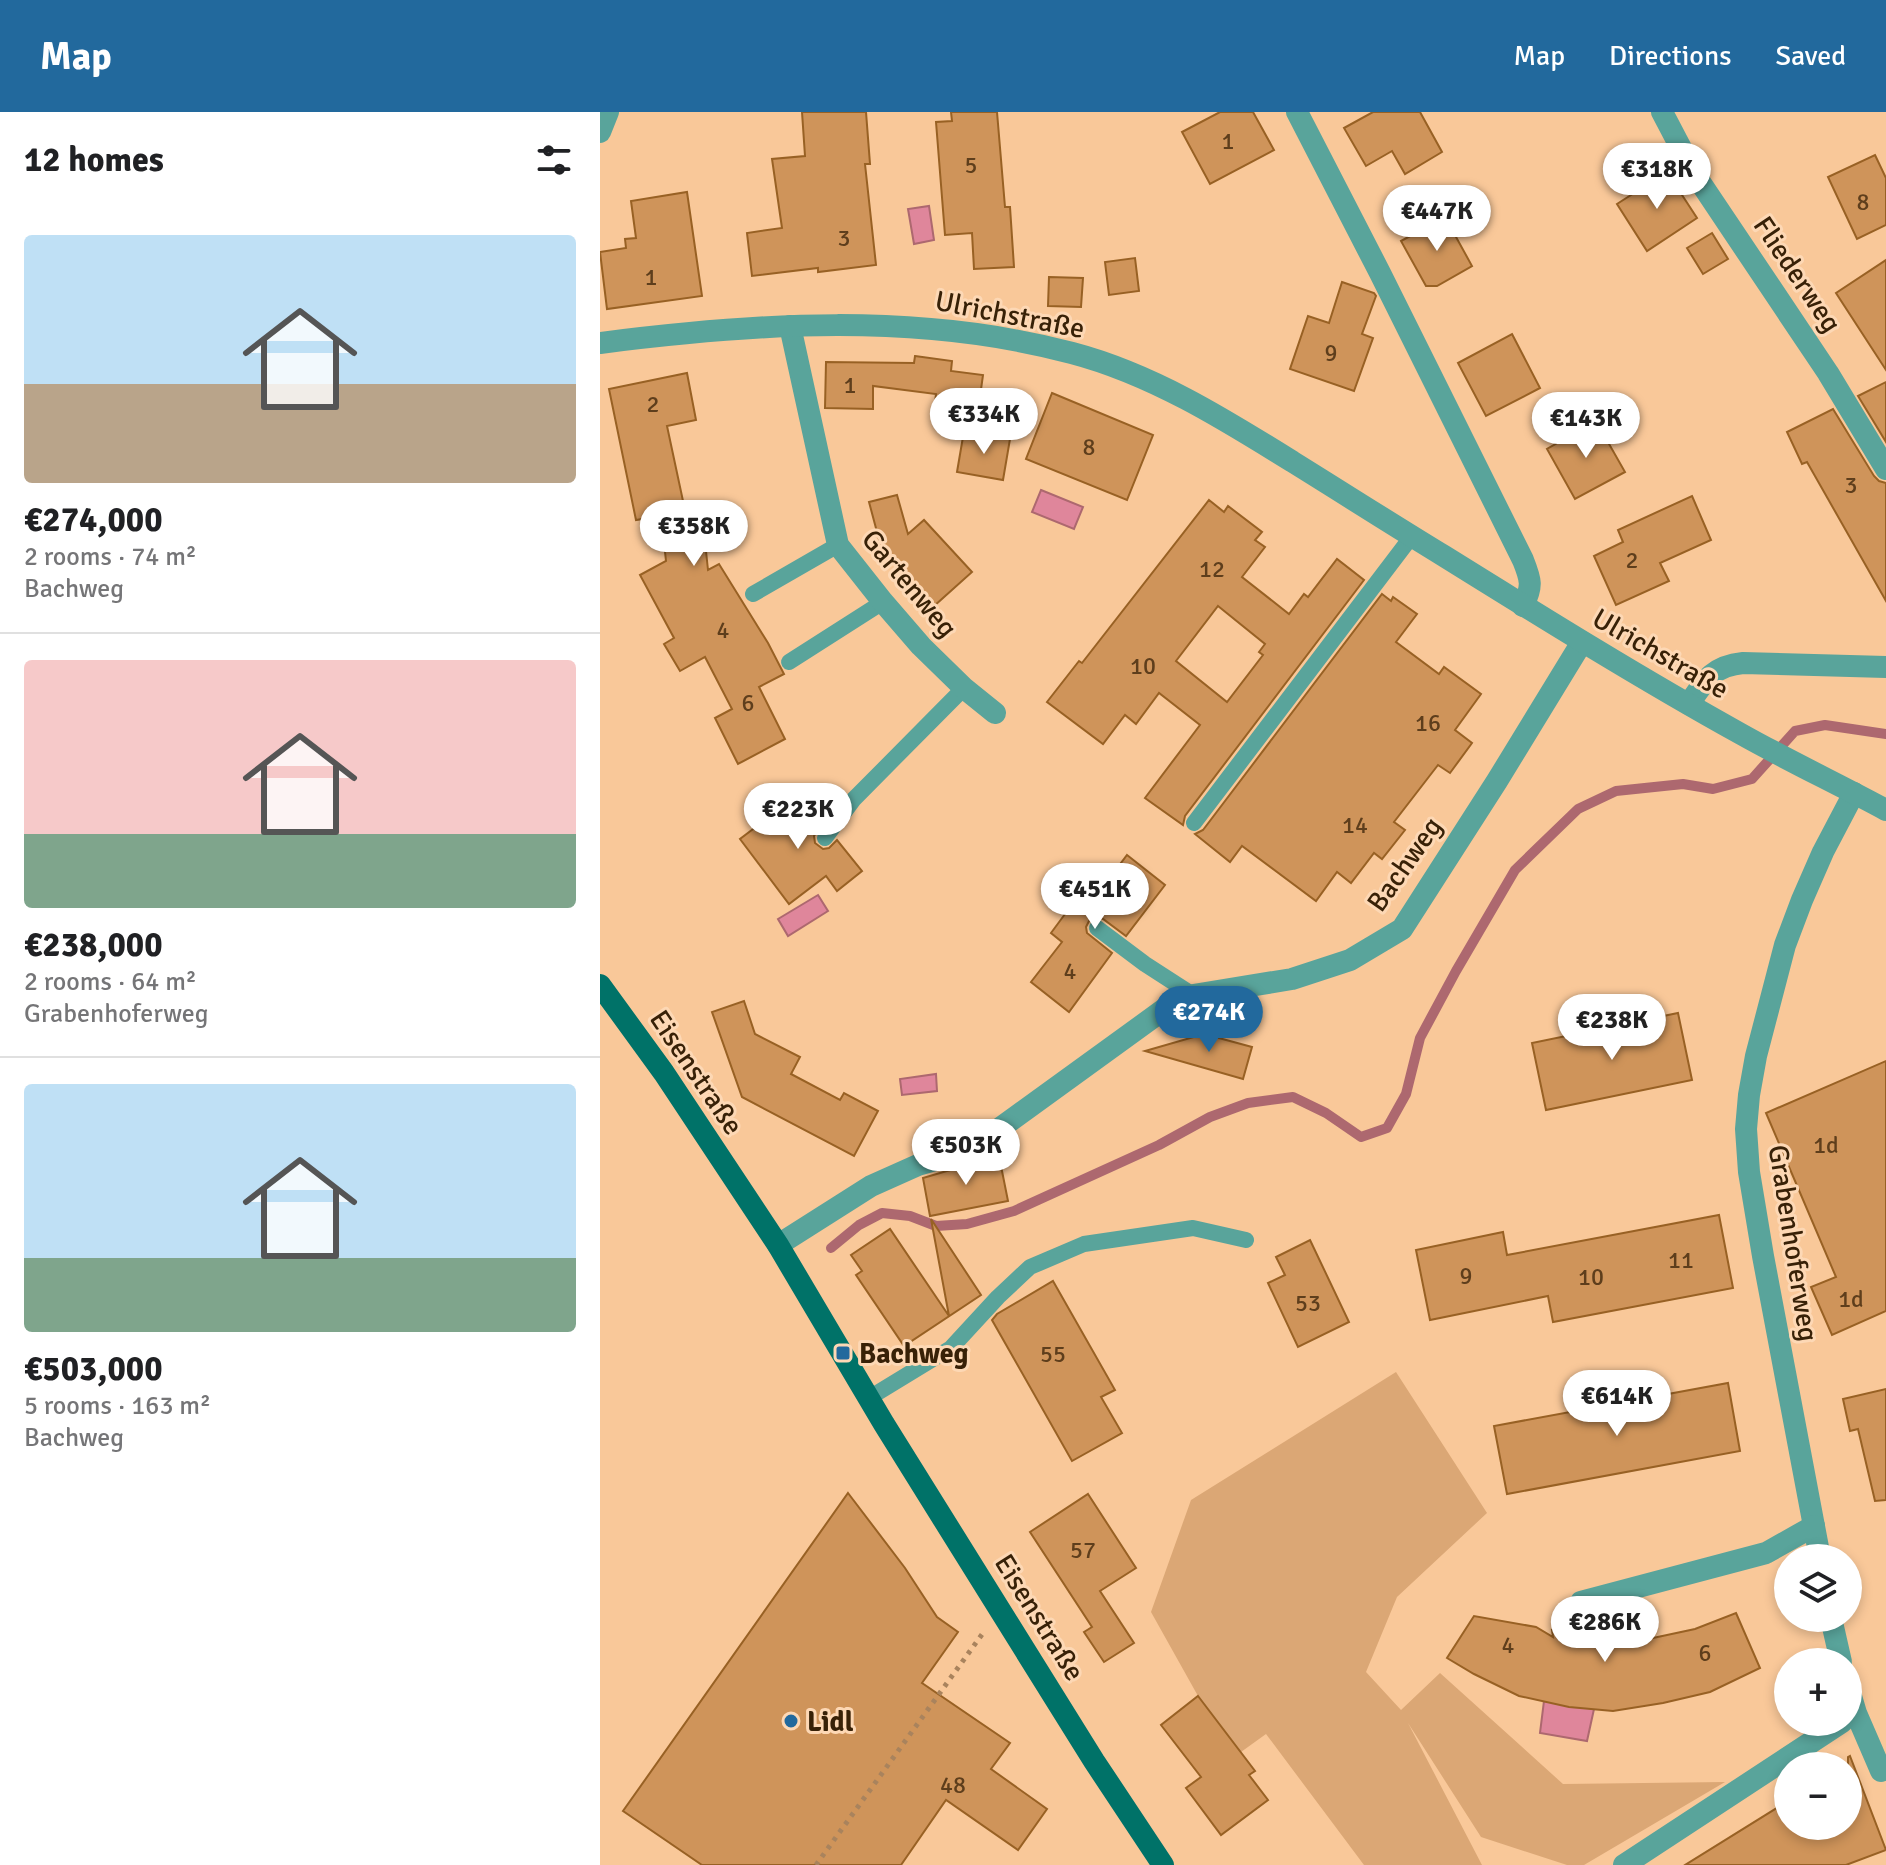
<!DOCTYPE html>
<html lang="en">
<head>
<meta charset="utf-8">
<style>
	:root { --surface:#fff; --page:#f6f6f6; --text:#202124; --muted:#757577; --line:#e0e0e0; --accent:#22699d }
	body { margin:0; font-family:Signika,sans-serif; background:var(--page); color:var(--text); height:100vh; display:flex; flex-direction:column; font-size:30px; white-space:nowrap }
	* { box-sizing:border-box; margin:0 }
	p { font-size:26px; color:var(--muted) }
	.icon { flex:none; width:44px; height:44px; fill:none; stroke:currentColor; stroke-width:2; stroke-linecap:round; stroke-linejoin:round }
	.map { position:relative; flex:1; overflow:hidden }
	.details { display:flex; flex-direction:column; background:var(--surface); width:600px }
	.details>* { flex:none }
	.buttons { position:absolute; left:1174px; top:1432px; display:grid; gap:16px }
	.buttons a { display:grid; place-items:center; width:88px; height:88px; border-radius:50%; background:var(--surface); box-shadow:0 4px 12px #0003; font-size:40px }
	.price { position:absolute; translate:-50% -68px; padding:0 18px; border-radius:28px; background:#fff; color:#222; font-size:26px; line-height:52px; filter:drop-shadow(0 2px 4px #0008) }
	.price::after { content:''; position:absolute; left:50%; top:48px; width:24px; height:18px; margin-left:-12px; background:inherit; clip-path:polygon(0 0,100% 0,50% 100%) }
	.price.current { background:var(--accent); color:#fff }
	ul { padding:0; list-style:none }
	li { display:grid; align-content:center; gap:16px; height:424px; padding:0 24px }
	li+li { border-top:2px solid var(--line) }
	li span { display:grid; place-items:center; height:248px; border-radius:8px; color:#555 }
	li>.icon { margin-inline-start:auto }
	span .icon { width:144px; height:144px; fill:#fffc; stroke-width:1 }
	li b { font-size:34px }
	h2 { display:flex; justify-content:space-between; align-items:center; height:96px; padding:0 24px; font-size:34px }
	header { display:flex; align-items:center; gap:48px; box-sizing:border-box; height:112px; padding:0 40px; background:var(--accent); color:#fff }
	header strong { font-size:38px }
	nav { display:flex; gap:44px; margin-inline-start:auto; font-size:28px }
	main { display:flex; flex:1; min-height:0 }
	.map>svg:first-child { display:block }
	.green { fill:#dba775 }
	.water { fill:#df869b; stroke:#ad686f; stroke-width:2 }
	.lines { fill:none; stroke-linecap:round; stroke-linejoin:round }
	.stream { stroke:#ad686f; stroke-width:10 }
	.building { fill:#cf945a; stroke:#986124; stroke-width:2; fill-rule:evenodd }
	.path { stroke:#a9835d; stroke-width:5; stroke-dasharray:4 6; stroke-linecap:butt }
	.service { stroke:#59a49b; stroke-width:16 }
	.minor { stroke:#59a49b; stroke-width:22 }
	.tertiary { stroke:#59a49b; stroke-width:22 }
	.primary { stroke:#007268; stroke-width:22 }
	.poi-dot { fill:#22699d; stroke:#fdd8b5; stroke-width:3 }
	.labels { text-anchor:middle; stroke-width:6; stroke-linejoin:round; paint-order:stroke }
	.number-label { font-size:24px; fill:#5e3e1c }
	.street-label { font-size:28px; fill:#382107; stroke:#fdd8b5 }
	.poi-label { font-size:28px; font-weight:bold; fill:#382107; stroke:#fdd8b5; text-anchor:start }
</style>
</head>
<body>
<header>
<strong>Map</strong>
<nav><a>Map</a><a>Directions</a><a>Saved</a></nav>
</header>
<main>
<section class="details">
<h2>12 homes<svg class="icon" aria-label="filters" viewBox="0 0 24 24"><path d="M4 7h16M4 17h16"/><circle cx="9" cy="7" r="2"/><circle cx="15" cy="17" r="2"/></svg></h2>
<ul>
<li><span style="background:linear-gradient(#bfe0f5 60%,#b9a48a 0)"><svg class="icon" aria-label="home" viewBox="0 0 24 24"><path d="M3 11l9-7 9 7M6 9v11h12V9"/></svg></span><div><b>€274,000</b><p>2 rooms · 74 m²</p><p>Bachweg</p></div></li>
<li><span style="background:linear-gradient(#f6c9c9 70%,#7fa58c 0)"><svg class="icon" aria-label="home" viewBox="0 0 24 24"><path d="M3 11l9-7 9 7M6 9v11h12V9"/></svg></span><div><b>€238,000</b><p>2 rooms · 64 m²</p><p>Grabenhoferweg</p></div></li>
<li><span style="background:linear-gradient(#bfe0f5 70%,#7fa58c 0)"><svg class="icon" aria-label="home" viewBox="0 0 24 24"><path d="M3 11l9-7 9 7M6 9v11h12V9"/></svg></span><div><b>€503,000</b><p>5 rooms · 163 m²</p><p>Bachweg</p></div></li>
</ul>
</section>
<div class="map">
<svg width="1286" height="1753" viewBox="0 0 1286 1753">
	<rect width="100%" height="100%" fill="#f9c899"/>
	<!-- green -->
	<polygon class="green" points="796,1260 887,1401 797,1485 766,1560 801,1598 840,1561 963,1672 1125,1670 984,1753 967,1753 881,1725 808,1611 882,1753 764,1753 666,1622 641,1640 598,1584 551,1500 591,1388"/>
	<!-- water -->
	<g class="water">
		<polygon points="329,94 334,128 314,132 308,97"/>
		<polygon points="441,378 483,395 474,417 432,400"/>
		<polygon points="218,783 228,799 188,824 178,807"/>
		<polygon points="336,962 337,979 302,983 300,967"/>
		<polygon points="944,1589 994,1597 987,1629 940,1621"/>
	</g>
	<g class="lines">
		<!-- stream -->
		<polyline class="stream" points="231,1136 259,1113 282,1101 310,1104 336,1114 367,1112 414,1099 559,1033 610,1005 648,991 693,985 726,1001 761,1025 787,1016 806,982 820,926 856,859 915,758 978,697 1016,679 1083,672 1113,677 1152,667 1195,619 1225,613 1286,622"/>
	</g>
	<!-- building -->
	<g class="building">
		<polygon points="202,0 266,0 270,52 265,52 276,153 218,160 218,156 152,164 147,121 182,116 172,47 205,44"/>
		<polygon points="351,0 397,0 405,95 410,95 414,155 374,157 372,121 345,123 336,10 352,9"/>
		<polygon points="620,0 653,0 674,38 610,72 582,20"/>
		<polygon points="773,0 820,0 842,40 805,62 792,39 766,54 744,16"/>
		<polygon points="1275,43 1286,66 1286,113 1257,127 1228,65"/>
		<polygon points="1067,60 1097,106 1047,139 1017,92"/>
		<polygon points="87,80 102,184 7,197 0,140 26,136 25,127 36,126 31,89"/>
		<polygon points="845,105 872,154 837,174 826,174 801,129"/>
		<polygon points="1112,121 1128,147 1103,162 1087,136"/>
		<polygon points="535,146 539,179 509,183 505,150"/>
		<polygon points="1286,148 1286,258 1236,181"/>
		<polygon points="449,165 483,166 481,195 448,194"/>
		<polygon points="742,170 774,181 776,184 762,222 773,226 754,279 690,257 708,204 729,211"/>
		<polygon points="912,222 940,276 886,304 858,251"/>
		<polygon points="315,244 352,249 351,259 383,263 378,299 334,298 336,282 273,274 273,297 225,296 226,250 314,251"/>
		<polygon points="87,261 96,308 67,314 86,403 102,401 108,458 119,452 168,531 184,562 159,575 185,627 138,652 115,606 132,597 105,545 80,559 64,532 74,526 40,463 66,449 61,404 36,408 9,277"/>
		<polygon points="1286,270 1286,330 1258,284"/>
		<polygon points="452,281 553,323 527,388 426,347"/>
		<polygon points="1233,297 1274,364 1279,369 1286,371 1286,489 1207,350 1202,352 1187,320"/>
		<polygon points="996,309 1025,360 975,387 947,337"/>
		<polygon points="364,319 410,327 403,368 357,360"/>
		<polygon points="297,383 308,422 324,408 372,460 334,494 281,435 269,390"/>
		<polygon points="1092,384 1111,428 1060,451 1069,469 1016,493 994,444 1023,430 1018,418"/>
		<path d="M609 388 624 400 628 394 662 420 655 428 665 435 642 465 689 502 704 482 708 485 737 447 764 468 585 704 583 713 545 686 600 613 559 581 536 612 525 603 503 632 447 590 479 549 482 551ZM618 494 665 532 659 540 663 543 627 590 576 549Z"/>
		<polygon points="782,482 791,489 793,485 817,502 796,530 839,562 844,555 881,582 855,618 872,631 850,661 838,653 794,710 805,718 782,747 774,741 751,771 737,760 716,789 642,734 630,750 595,722 603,718"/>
		<polygon points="202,680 223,710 214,724 215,731 223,737 229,736 237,728 262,759 237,779 226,764 189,792 140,727"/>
		<polygon points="527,743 565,773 526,824 503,807 498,805 489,809 486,815 487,821 512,841 469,900 431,870 462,830 451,821 468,798 487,775 497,783"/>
		<polygon points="144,889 155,922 200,945 191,962 240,988 244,981 278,999 254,1044 142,985 112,900"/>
		<polygon points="1078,901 1092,968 946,998 932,931"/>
		<polygon points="604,922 652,935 643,967 545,939"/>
		<polygon points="1286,949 1286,1199 1232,1223 1211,1175 1236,1165 1166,1001"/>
		<polygon points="399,1044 408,1089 330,1104 323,1066 374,1051 381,1047"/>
		<polygon points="1119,1103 1133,1176 953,1210 948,1184 830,1208 816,1138 903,1120 907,1143"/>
		<polygon points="331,1107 381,1183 304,1234 256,1163 262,1159 251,1143 290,1117 349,1204"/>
		<polygon points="710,1128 749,1210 698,1235 668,1171 685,1163 676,1145"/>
		<polygon points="453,1169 515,1278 501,1285 522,1321 472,1349 392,1208 397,1202"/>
		<polygon points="1128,1271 1140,1339 907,1382 894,1314"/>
		<polygon points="1286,1277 1286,1388 1275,1389 1258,1317 1250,1319 1243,1287"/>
		<polygon points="248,1381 305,1456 337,1505 358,1520 322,1571 410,1631 391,1657 447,1697 418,1738 346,1688 301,1753 102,1753 23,1699"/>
		<polygon points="488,1382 536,1456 500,1479 534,1531 504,1550 484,1520 492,1515 430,1420"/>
		<polygon points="1136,1501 1160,1556 1110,1580 1063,1591 1013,1599 969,1595 919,1584 874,1562 847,1546 874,1504 936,1515 953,1525 952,1518 1012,1529 1053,1526 1095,1517"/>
		<polygon points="598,1584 655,1659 649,1663 668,1688 621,1723 586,1676 601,1665 561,1613"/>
		<polygon points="1250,1644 1286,1738 1246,1753 1085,1753 1188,1689 1188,1714 1248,1714 1248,1645"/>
	</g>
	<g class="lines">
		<!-- path -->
		<polyline class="path" points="216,1753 383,1521"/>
		<!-- service -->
		<g class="service">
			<polyline points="153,482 238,433"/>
			<polyline points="189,550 283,490"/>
			<polyline points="594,711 812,424"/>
			<polyline points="225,726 254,687 364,576"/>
			<polyline points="497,816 545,852 593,883"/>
			<polyline points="269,1286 351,1236 398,1185 430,1155 484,1132 593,1116 646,1128"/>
		</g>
		<!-- minor -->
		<g class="minor">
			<path d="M697 0 780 161 923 448C931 468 933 474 923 494"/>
			<polyline points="1062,0 1094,61 1228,261 1286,357"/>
			<polyline points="190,214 238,433 283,490 321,534 364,576 395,601"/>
			<path d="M1089 592C1105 568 1113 554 1143 551L1286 555"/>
			<polyline points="178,1133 271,1074 318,1053 370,1038 581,885 692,867 750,848 802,817 897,669 982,530"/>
			<polyline points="1220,1446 1163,1144 1149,1060 1146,1017 1149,983 1156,944 1185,833 1202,788 1223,740 1254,681"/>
			<polyline points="981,1490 1166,1441 1214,1414"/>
			<polyline points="1231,1506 1241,1550"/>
			<polyline points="1248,1574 1256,1601 1281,1659"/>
			<polyline points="1024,1753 1242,1610"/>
		</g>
		<!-- tertiary -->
		<g class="tertiary">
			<polyline points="0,20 8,0"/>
			<path d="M0 231C157 211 317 200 472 241 552 262 624 307 693 350 743 381 793 413 844 444 942 505 1040 566 1141 622 1189 649 1238 672 1286 698"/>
		</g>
		<!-- primary -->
		<polyline class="primary" points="0,873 64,961 178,1133 284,1312 494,1649 563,1753"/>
	</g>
	<!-- markers -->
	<g class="poi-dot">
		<rect x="235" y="1233" width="16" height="16" rx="4"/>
		<circle cx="191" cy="1609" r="8"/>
	</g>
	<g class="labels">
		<!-- number labels -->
		<g class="number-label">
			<text x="628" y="37">1</text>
			<text x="371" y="61">5</text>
			<text x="1263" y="98">8</text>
			<text x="244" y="134">3</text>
			<text x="51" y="173">1</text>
			<text x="731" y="249">9</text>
			<text x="250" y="281">1</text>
			<text x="53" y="300">2</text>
			<text x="489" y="343">8</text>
			<text x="1251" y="381">3</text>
			<text x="1032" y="456">2</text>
			<text x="612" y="465">12</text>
			<text x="123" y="526">4</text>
			<text x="543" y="562">10</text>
			<text x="148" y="599">6</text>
			<text x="828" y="619">16</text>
			<text x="755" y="721">14</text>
			<text x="470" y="867">4</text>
			<text x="1226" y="1041">1d</text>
			<text x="1081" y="1156">11</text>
			<text x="866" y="1172">9</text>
			<text x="991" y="1173">10</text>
			<text x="1251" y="1195">1d</text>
			<text x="708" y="1199">53</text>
			<text x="453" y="1250">55</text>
			<text x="483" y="1446">57</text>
			<text x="908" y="1541">4</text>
			<text x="1105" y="1549">6</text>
			<text x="353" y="1681">48</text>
		</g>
		<!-- street labels -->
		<g class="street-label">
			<text transform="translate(1198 162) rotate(56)" y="10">Fliederweg</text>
			<text transform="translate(410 202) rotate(11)" y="10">Ulrichstraße</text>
			<text transform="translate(310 471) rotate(50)" y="10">Gartenweg</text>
			<text transform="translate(1061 541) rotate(30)" y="10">Ulrichstraße</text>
			<text transform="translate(804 752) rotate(-55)" y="10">Bachweg</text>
			<text transform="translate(97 960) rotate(56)" y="10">Eisenstraße</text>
			<text transform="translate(1194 1131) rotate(81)" y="10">Grabenhoferweg</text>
			<text transform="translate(440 1505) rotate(58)" y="10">Eisenstraße</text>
		</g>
		<!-- poi labels -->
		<g class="poi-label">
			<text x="259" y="1251">Bachweg</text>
			<text x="207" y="1619">Lidl</text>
		</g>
	</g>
</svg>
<div class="buttons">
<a><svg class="icon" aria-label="layers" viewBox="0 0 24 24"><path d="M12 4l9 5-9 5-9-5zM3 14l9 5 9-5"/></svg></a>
<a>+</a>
<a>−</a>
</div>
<b class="price" style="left:1057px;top:99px">€318K</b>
<b class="price" style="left:837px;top:141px">€447K</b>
<b class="price" style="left:384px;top:344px">€334K</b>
<b class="price" style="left:986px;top:348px">€143K</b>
<b class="price" style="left:94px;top:456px">€358K</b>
<b class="price" style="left:198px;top:739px">€223K</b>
<b class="price" style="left:495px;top:819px">€451K</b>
<b class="price current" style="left:609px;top:942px">€274K</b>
<b class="price" style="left:1012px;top:950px">€238K</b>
<b class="price" style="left:366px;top:1075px">€503K</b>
<b class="price" style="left:1017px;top:1326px">€614K</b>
<b class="price" style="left:1005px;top:1552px">€286K</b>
</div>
</main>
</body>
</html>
